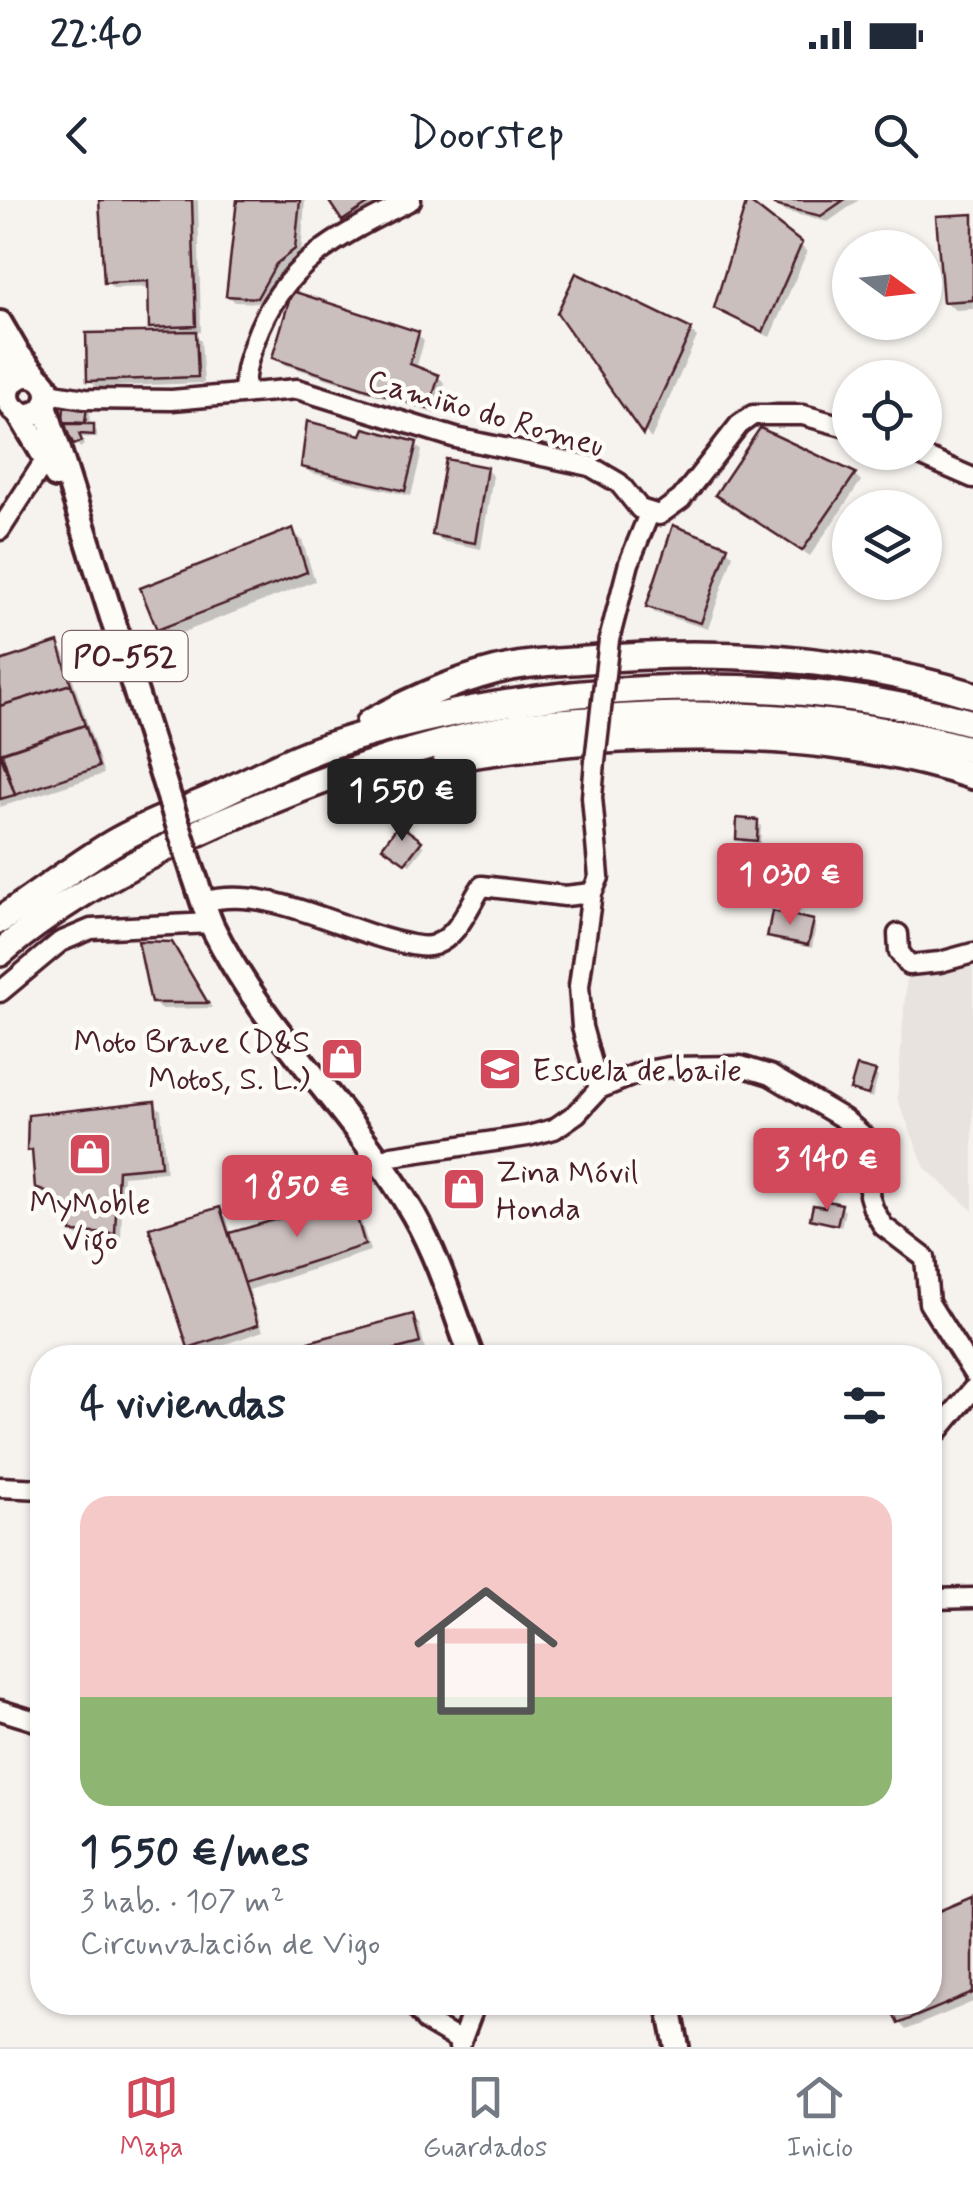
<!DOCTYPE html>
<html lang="es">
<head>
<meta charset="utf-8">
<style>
	:root { --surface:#fff; --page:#f2f2f3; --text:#1f2937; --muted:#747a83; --line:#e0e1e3; --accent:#d1495b }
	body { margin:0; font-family:Mynerve,sans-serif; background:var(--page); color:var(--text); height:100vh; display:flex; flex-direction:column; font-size:38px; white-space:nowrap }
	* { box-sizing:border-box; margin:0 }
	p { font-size:32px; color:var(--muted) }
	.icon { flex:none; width:55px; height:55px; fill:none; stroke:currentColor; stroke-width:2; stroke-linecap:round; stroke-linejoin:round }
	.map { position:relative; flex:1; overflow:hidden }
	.sheet { position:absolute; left:30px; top:1145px; width:912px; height:670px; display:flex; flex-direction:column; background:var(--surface); border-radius:40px; box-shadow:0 2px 8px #0004 }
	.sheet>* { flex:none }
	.needle { width:65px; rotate:105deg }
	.fabs { position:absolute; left:832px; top:30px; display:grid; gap:20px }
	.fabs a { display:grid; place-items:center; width:110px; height:110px; border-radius:50%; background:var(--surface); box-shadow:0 2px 8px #0004; font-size:50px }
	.price { position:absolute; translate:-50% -85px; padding:0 22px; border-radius:10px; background:var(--accent); color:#fff; font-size:32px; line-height:65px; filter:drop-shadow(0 2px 5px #0008) }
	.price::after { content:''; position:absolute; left:50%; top:60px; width:30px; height:22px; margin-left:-15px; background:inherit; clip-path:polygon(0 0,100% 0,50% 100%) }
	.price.current { background:#222; color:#fff }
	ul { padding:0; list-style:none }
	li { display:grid; align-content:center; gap:20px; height:530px; padding:0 50px }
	li span { display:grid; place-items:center; height:310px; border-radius:30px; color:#555 }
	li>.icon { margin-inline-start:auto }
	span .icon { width:180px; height:180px; fill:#fffc; stroke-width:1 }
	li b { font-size:42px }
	h2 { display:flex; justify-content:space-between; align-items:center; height:120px; padding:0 50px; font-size:42px }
	.status { display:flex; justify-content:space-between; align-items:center; height:70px; padding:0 50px; background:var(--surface); direction:ltr }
	.status svg { height:28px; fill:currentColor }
	header { display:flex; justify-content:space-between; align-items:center; height:130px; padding:0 50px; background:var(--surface); font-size:45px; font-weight:600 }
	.menu { display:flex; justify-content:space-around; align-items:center; height:140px; border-top:2px solid var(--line); background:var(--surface); font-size:28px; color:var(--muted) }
	.menu a { display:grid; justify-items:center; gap:5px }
	.menu .current { color:var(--accent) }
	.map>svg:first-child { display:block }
	.built { fill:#e9e3e0 }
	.shadow { fill:#0003 }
	.building { fill:#cbbfbe; stroke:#4a1f2b; stroke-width:2.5 }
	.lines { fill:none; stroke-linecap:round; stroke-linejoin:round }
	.minor-casing { stroke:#4a1f2b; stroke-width:25 }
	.major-casing { stroke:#4a1f2b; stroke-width:30 }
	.highway-casing { stroke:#4a1f2b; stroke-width:32 }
	.minor { stroke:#fdfcf7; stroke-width:18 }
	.major { stroke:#fdfcf7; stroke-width:22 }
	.highway { stroke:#fdfcf7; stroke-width:25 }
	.minor-bridge-casing { stroke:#4a1f2b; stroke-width:25; stroke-linecap:butt }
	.major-bridge-casing { stroke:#4a1f2b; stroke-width:30; stroke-linecap:butt }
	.minor-bridge { stroke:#fdfcf7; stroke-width:18 }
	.major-bridge { stroke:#fdfcf7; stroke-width:22 }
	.labels { text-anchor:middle; stroke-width:9; stroke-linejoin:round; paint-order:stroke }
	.shield { fill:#fdfcf7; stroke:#806168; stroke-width:2.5 }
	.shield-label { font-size:30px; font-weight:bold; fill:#4a1f2b }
	.street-label { font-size:32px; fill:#4a1f2b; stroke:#fdfcf7 }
	.poi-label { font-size:32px; fill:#4a1f2b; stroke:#fdfcf7; text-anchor:start }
</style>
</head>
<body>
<div class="status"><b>22:40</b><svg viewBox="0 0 49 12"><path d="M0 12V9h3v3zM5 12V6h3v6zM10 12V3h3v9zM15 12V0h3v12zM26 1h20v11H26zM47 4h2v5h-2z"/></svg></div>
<header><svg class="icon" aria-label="back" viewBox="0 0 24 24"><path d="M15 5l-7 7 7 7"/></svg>Doorstep<svg class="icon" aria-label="search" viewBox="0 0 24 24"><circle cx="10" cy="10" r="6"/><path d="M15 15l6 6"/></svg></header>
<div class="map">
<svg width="973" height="1847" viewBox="0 0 973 1847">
	<rect width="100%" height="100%" fill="#f6f3ef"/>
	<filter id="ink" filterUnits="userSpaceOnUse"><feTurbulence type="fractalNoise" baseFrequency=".01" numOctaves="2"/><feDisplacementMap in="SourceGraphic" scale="20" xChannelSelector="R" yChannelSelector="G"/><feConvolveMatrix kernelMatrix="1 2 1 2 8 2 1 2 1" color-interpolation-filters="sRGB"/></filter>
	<g filter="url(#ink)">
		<!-- built -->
		<polygon class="built" points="973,758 973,1011 925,968 897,898 907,772"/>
		<!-- shadow -->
		<g class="shadow">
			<polygon points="101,0 198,0 201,132 193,133 201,141 204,183 96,187 90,180 159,134 152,127 151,87 113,88 106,81"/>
			<polygon points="239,0 305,0 301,56 282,71 264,103 235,102 229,96"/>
			<polygon points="331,0 390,0 350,26"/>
			<polygon points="778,0 859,0 828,22 783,11 777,4"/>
			<polygon points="973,16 973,109 955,110 945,101"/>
			<polygon points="800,45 807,52 770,137 724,114 717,108"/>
			<polygon points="560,113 690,131 697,137 651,239"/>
			<polygon points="417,134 424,141 416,169 438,177 445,183 436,214 282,164 275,157"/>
			<polygon points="66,208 86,209 90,213 89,226 97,231 97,238 80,237 84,245 80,248 65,223"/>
			<polygon points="363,238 415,244 422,251 411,296 311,273 304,267"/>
			<polygon points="486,270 493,276 481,349 441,341 435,335"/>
			<polygon points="854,275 861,281 810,356 725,301"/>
			<polygon points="292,331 302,340 315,381 169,438 159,429"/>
			<polygon points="726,348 733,355 708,429 655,413 649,407"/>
			<polygon points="58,445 64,452 104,574 0,607 0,464"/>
			<polygon points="757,622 761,626 760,643 742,642 738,638"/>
			<polygon points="420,643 424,647 410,665 389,651"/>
			<polygon points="812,722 816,726 812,748 773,740 769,736"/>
			<polygon points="171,744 179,751 212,808 160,809 153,802"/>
			<polygon points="874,873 878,877 872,898 853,889"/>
			<polygon points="154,904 161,910 166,972 123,976 121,1039 80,1038 73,1031 74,1025 67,1024 48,1005 48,996 38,987 35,955 30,950"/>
			<polygon points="350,1001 357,1007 370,1051 249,1090 263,1131 197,1154 191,1147 220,1010 226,1017 232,1035"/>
			<polygon points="841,1007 845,1011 841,1027 813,1018"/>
			<polygon points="412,1117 419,1124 425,1149 391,1158 302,1158"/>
			<polygon points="973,1700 973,1802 906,1830 900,1823 930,1802 930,1718"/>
		</g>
		<!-- building -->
		<g class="building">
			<polygon points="99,0 192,0 196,126 149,128 148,81 104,83"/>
			<polygon points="237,0 300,0 295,49 276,64 257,98 226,96"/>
			<polygon points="328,0 374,0 342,21"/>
			<polygon points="747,0 802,43 763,132 714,108"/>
			<polygon points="775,0 844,0 821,16 774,5"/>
			<polygon points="973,14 973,100 943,102 936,16"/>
			<polygon points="576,73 692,129 643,235 557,113"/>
			<polygon points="292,91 419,132 410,164 439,175 429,209 272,158"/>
			<polygon points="196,131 198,177 87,181 86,133"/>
			<polygon points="64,205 87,206 85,223 63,222"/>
			<polygon points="307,221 361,235 364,228 417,242 405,291 301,267"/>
			<polygon points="63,224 94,224 94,235 79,234 82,241 74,245"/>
			<polygon points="760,228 856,273 802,351 715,295"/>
			<polygon points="446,259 487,267 475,343 432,335"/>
			<polygon points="673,325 728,346 701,423 646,407"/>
			<polygon points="293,328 307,372 157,430 140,388"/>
			<polygon points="58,442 71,484 0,506 0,461"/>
			<polygon points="71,484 85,525 0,553 0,506"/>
			<polygon points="85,525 99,567 15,595 2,553"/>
			<polygon points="0,553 15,595 0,599"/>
			<polygon points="737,618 758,620 757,641 736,639"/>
			<polygon points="399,624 422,641 405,663 382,647"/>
			<polygon points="772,711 814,720 808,745 767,737"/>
			<polygon points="138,741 172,742 208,803 151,803"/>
			<polygon points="857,866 876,871 868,895 850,890"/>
			<polygon points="155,901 161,966 118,970 115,1034 71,1032 71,1019 58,1019 55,1008 45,1006 46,992 35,988 32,950 27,951 28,915"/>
			<polygon points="351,998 365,1045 244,1083 229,1033"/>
			<polygon points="827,1001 842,1004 837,1025 810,1019 813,1005 825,1007"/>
			<polygon points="220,1007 258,1125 188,1148 149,1028"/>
			<polygon points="413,1114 420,1143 362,1158 300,1158 297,1145"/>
			<polygon points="973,1697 973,1793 898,1824 888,1802 930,1802 930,1715"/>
		</g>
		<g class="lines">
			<!-- minor casing -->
			<g class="minor-casing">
				<g id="minor">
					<path d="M245 192C243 172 249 158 255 140 283 62 341 35 411 0"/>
					<polyline points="48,193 85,199 172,200 297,189 456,238 590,266 619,283 640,309 659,315 681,299 739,225 753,215 803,215 850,228"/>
					<polyline points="913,252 973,278"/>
					<polyline points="0,330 46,259"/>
					<polyline points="609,440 629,363 649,314"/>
					<path d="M203 702C270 683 346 734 412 745 419 746 427 748 434 745 460 735 468 706 482 686L565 696 592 693"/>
					<polyline points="898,734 899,752 909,765 940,762 973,753"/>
					<polyline points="0,792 60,742 91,729 210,723"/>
					<polyline points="599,889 641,872 669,867 741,866 770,875 844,919 868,940 872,950 869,995 873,1008 883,1026 925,1058 929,1103 973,1173"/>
					<polyline points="379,962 392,956 528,936 554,929 577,913 599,889 582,827 579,786 592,693 599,677 592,597 595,561"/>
					<polyline points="930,1241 973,1189"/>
					<polyline points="0,1287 42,1289"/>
					<polyline points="930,1399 973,1398"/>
					<polyline points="0,1510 42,1523"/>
					<polyline points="412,1802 426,1821 460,1841"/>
					<polyline points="459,1847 476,1802"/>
				</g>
			</g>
			<!-- major casing -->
			<g class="major-casing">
				<g id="major">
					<polyline points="0,123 18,154 38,177"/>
					<polyline points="0,153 9,174 8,194"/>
					<circle cx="28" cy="195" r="20"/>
					<polyline points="45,206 162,575"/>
					<polyline points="18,212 56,276"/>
					<path d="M194 675C200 692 205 710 212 726 264 833 356 913 414 1015 439 1059 454 1110 472 1158"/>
					<polyline points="668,1802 677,1847"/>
				</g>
			</g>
			<!-- highway casing -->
			<g class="highway-casing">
				<g id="highway">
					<path d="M369 523C413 499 461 477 511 467 535 462 562 462 587 460 717 448 848 457 973 495"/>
					<path d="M446 559C609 531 814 523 973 576"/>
					<path d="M0 720C38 695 74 666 113 643 143 625 178 613 210 599 249 581 288 559 328 546 527 482 770 466 973 523"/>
					<path d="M0 753C65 698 143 657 221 622 314 581 414 544 515 527 542 522 571 522 598 519 725 509 849 517 973 550"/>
				</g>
			</g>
			<!-- minor -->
			<use href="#minor" class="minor"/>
			<!-- major -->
			<use href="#major" class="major"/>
			<!-- highway -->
			<use href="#highway" class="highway"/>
			<!-- minor-bridge casing -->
			<g class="minor-bridge-casing">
				<polyline id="minor-bridge" points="595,561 609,440"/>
			</g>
			<!-- major-bridge casing -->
			<g class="major-bridge-casing">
				<polyline id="major-bridge" points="162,575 194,675"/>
			</g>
			<!-- minor-bridge -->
			<use href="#minor-bridge" class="minor-bridge"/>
			<!-- major-bridge -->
			<use href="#major-bridge" class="major-bridge"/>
		</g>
	</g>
	<!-- icons -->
	<defs>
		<g id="shop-square" transform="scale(2.25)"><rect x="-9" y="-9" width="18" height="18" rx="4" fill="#d1495b" stroke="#fdfcf7"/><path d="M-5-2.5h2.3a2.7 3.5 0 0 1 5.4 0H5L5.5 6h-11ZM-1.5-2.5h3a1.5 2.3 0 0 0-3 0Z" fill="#fff"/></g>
		<g id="school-square" transform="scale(2.25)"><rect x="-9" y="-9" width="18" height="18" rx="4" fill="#d1495b" stroke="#fdfcf7"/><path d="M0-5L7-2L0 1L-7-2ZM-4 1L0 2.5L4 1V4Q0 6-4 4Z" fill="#fff"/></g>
	</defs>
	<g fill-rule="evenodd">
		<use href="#shop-square" x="342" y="859"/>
		<use href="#school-square" x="500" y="869"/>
		<use href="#shop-square" x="90" y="954"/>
		<use href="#shop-square" x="464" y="989"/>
	</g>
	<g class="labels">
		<!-- shield labels -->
		<rect class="shield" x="62.5" y="431" width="125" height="50" rx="8"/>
		<g class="shield-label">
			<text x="125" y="466">PO-552</text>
		</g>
		<!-- street labels -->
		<g class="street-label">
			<text transform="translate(486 212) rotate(16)" y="11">Camiño do Romeu</text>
		</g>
		<!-- poi labels -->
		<g class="poi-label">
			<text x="310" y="852" text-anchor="end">Moto Brave (D&amp;S<tspan x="310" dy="37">Motos, S. L.)</tspan></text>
			<text x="532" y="880">Escuela de baile</text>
			<text x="496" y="982">Zina Móvil<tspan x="496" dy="37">Honda</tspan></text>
			<text x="90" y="1013" text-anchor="middle">MyMoble<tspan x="90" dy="37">Vigo</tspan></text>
		</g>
	</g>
</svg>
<div class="fabs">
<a><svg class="needle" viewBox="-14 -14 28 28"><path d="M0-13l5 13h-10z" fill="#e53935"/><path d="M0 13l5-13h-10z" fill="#747a83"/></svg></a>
<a><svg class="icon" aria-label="locate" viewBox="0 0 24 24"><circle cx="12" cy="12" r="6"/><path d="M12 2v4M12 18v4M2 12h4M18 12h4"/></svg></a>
<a><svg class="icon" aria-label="layers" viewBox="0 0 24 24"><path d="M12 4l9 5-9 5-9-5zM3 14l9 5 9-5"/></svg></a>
</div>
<b class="price current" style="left:402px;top:644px">1 550 €</b>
<b class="price" style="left:790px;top:728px">1 030 €</b>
<b class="price" style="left:827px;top:1013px">3 140 €</b>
<b class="price" style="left:297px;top:1040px">1 850 €</b>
<section class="sheet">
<h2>4 viviendas<svg class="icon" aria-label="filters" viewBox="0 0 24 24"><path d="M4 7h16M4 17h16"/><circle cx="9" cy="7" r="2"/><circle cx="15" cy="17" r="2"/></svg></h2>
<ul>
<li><span style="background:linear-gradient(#f6c9c9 65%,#8fb573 0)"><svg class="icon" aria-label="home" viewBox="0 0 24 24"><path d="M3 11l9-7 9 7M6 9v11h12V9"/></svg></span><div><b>1 550 €/mes</b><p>3 hab. · 107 m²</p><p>Circunvalación de Vigo</p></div></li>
</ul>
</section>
</div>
<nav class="menu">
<a class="current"><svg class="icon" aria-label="map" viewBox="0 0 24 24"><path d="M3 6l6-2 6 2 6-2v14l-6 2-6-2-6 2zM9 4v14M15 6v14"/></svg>Mapa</a>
<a><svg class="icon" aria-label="saved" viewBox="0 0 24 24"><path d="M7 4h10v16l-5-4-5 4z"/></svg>Guardados</a>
<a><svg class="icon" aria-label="home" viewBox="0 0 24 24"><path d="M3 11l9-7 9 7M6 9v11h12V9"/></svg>Inicio</a>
</nav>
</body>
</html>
